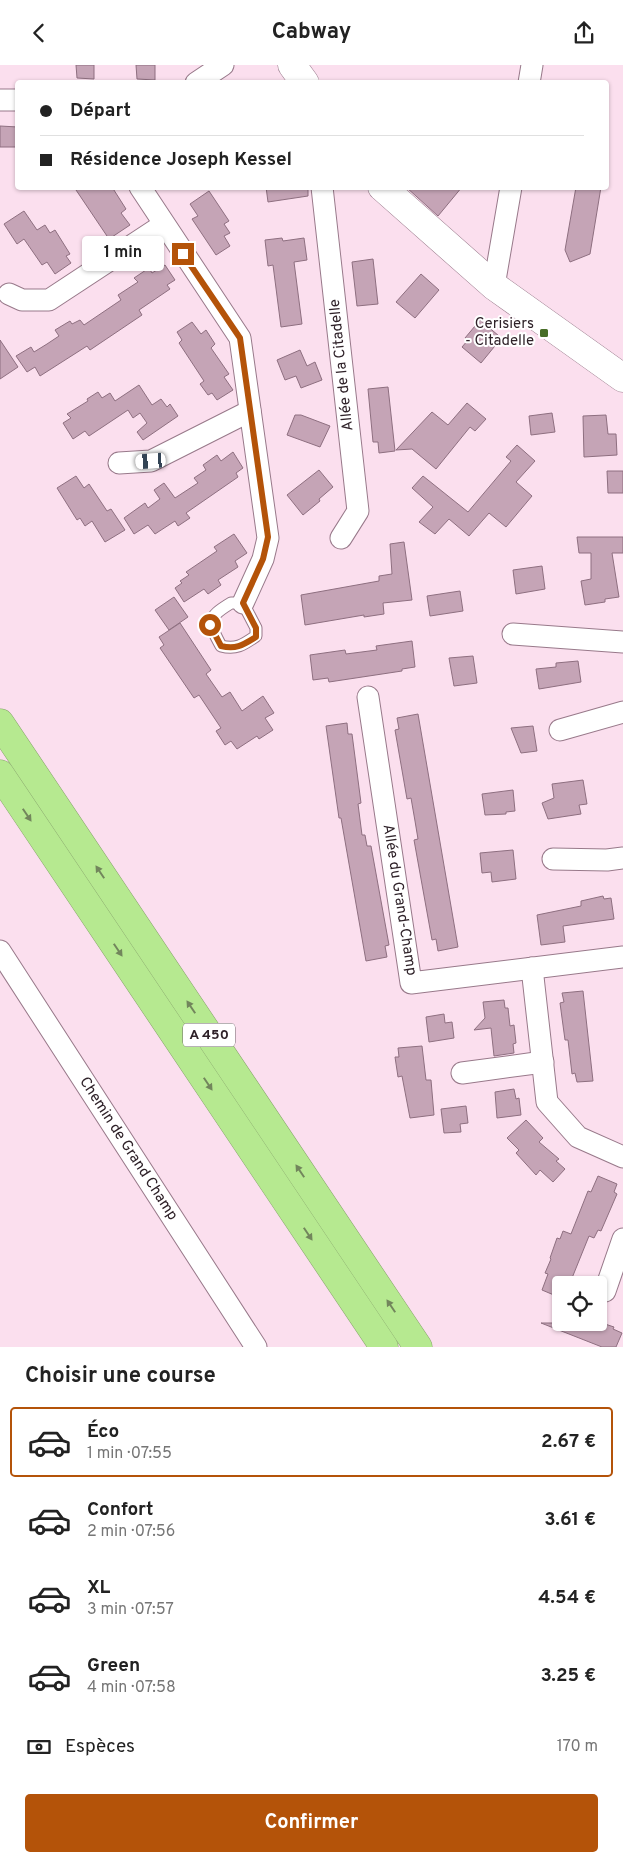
<!DOCTYPE html>
<html lang="fr">
<head>
<meta charset="utf-8">
<style>
	:root { --surface:#fff; --page:#f2f2f2; --text:#222; --muted:#767676; --line:#e0e0e0; --accent:#b45309 }
	body { margin:0; font-family:Overpass,sans-serif; background:var(--page); color:var(--text); height:100vh; display:flex; flex-direction:column; font-size:19px; white-space:nowrap }
	* { box-sizing:border-box; margin:0 }
	p { font-size:16px; color:var(--muted) }
	.icon { flex:none; width:28px; height:28px; fill:none; stroke:currentColor; stroke-width:2; stroke-linecap:round; stroke-linejoin:round }
	.map { position:relative; height:1282px; overflow:hidden }
	.side { display:flex; flex-direction:column; background:var(--surface); flex:1 }
	.side>* { flex:none }
	.guide { position:absolute; left:15px; top:15px; width:594px; height:110px; border-radius:5px; box-shadow:0 1px 4px #0004; display:grid; align-content:center; height:110px; padding:0 25px; background:var(--surface) }
	.buttons { position:absolute; left:552px; top:1211px; display:grid; gap:10px }
	.buttons a { display:grid; place-items:center; width:55px; height:55px; border-radius:5px; background:var(--surface); box-shadow:0 1px 4px #0004; font-size:25px }
	.end { position:absolute; width:22px; height:22px; margin:-11px; border:6px solid #b45309; background:#fff; box-shadow:0 0 0 2px #fff }
	.from { border-radius:50% }
	.bubble { position:absolute; height:35px; border-radius:5px; background:var(--surface); box-shadow:0 1px 4px #0004; font-size:16px; font-weight:700; line-height:35px; text-align:center }
	.car { position:absolute; width:15px; height:30px; margin:-15px -8px; border-radius:6px; box-shadow:0 0 4px 1px #0007; background:linear-gradient(#fff 24%,#345 0 40%,#fff 0 76%,#345 0 86%,#fff 0) }
	.guide b { display:flex; align-items:center; gap:18px; height:48px; font-size:19px }
	.guide b+b { border-top:1px solid var(--line) }
	.guide i { width:12px; height:12px; background:var(--text) }
	ul { padding:0; list-style:none }
	li { display:flex; align-items:center; gap:15px; height:70px; margin:0 10px 8px; padding:0 15px; border:2px solid transparent; border-radius:5px }
	li div { flex:1 }
	li b { display:block; font-size:19px }
	li em { font-style:normal; font-weight:700 }
	li.on { border-color:var(--accent) }
	li>.icon { width:45px; height:45px; stroke-width:1.5 }
	h2 { padding:0 25px; font-size:22px; line-height:60px }
	.pay { display:flex; align-items:center; gap:12px; height:55px; padding:0 25px; font-size:19px }
	.pay p { margin-inline-start:auto }
	.cta { display:flex; gap:10px; margin-top:auto; padding:10px 25px }
	.cta a { flex:1; height:58px; border-radius:5px; background:var(--accent); color:#fff; font-size:20px; font-weight:700; line-height:58px; text-align:center }
	header { display:flex; justify-content:space-between; align-items:center; height:65px; padding:0 25px; background:var(--surface); font-size:22px; font-weight:700 }
	.map>svg:first-child { display:block }
	.building { fill:#c5a4b6; stroke:#8e6f80 }
	.lines { fill:none; stroke-linecap:round; stroke-linejoin:round }
	.lane-casing { stroke:#98798a; stroke-width:13 }
	.street-casing { stroke:#98798a; stroke-width:23 }
	.secondary-casing { stroke:#98798a; stroke-width:29 }
	.highway-casing { stroke:#87a36c; stroke-width:29 }
	.lane { stroke:#fff; stroke-width:11 }
	.street { stroke:#fff; stroke-width:21 }
	.secondary { stroke:#fff; stroke-width:28 }
	.highway { stroke:#b6e990; stroke-width:28 }
	.oneway { fill:#72865c }
	.route { stroke:#b45309; stroke-width:6 }
	.poi-dot { fill:#486e28; stroke:#fff; stroke-width:2 }
	.labels { text-anchor:middle; dominant-baseline:central; stroke-width:4; stroke-linejoin:round; paint-order:stroke }
	.shield { fill:#fff; stroke:#6d6469; stroke-width:1 }
	.shield-label { font-size:14px; font-weight:bold; fill:#2f2229 }
	.poi-label { font-size:15px; fill:#2f2229; stroke:#fff; text-anchor:end }
	.street-label { font-size:15px; fill:#2f2229; stroke:#fff }
</style>
</head>
<body>
<header><svg class="icon" aria-label="back" viewBox="0 0 24 24"><path d="M15 5l-7 7 7 7"/></svg>Cabway<svg class="icon" aria-label="share" viewBox="0 0 24 24"><path d="M12 15V3M7 8l5-5 5 5M5 13v7h14v-7"/></svg></header>
<div class="map">
<svg width="623" height="1282" viewBox="0 0 623 1282">
	<rect width="100%" height="100%" fill="#fbdfee"/>
	<g class="building">
		<path d="M76,0H94V14L77,13Z"/>
		<path d="M136,0H155V15L137,14Z"/>
		<path d="M0,61L18,62V82H0Z"/>
		<path d="M74,122H112L126,144L121,148L130,160L109,174Z"/>
		<path d="M266,122H308V131L268,137Z"/>
		<path d="M406,122H462L438,151Z"/>
		<path d="M576,122H601L590,189L570,197L565,185Z"/>
		<path d="M209,126L229,156L224,159L230,168L224,171L230,181L216,190L192,154L198,151L190,139Z"/>
		<path d="M24,146L37,165L45,160L50,168L55,165L70,189L66,191L71,198L55,209L47,197L42,200L24,174L17,179L4,159Z"/>
		<path d="M282,173L283,176L304,173L307,195L294,197L302,259L281,262L273,200L268,201L265,175Z"/>
		<path d="M373,194L378,239L357,241L352,197Z"/>
		<path d="M165,200L175,215L167,220L170,224L139,245L142,250L90,285L87,281L40,311L35,302L27,307L16,291L31,282L34,287L47,279L59,271L55,265L70,256L72,259L80,255L84,260L121,235L118,230L138,217L134,213L149,203L152,208Z"/>
		<path d="M421,209L439,225L415,253L396,237Z"/>
		<path d="M480,255L499,271L497,274L499,276L481,298L462,282L468,275L465,273Z"/>
		<path d="M192,257L201,269L206,265L215,279L211,283L229,309L224,312L233,325L217,335L212,328L208,330L200,319L204,316L179,278L182,275L177,267Z"/>
		<path d="M0,275L18,302L0,314Z"/>
		<path d="M300,285L307,301L315,297L322,315L301,323L296,311L285,315L277,295Z"/>
		<path d="M139,320L152,340L161,334L167,342L170,339L178,351L143,375L137,367L147,358L140,348L133,353L128,345L89,371L85,366L73,374L63,358L71,353L67,349L88,336L87,334L98,327L102,333L110,328L115,336Z"/>
		<path d="M388,322L395,386L379,388L378,377H373L368,324Z"/>
		<path d="M467,338L486,354L475,366L470,362L436,404L412,384L396,385L432,347L448,360Z"/>
		<path d="M552,348L555,367L531,370L529,351Z"/>
		<path d="M295,350H301L330,361L320,382L287,370Z"/>
		<path d="M606,350L608,369H616L617,390L584,392L583,351Z"/>
		<path d="M517,380L535,396L516,417L532,431L506,462L489,448L469,471L449,454L435,469L419,457L433,442L412,423L423,411L468,447L511,396L506,392Z"/>
		<path d="M233,387L243,403L236,408L238,412L186,448L190,453L178,461L175,456L155,469L148,460L134,469L124,453L145,438L148,443L160,434L154,425L164,418L175,433L198,418L194,413L206,405L203,400L217,390L221,396Z"/>
		<path d="M319,405L333,422L319,434L320,436L303,450L287,430Z"/>
		<path d="M607,406H623V428H608Z"/>
		<path d="M76,411L84,423L89,419L107,446L111,444L125,465L105,477L92,456L85,461L80,453L77,455L57,423Z"/>
		<path d="M234,469L247,488L235,496L238,502L218,515L221,520L208,529L204,524L184,537L175,523L182,518L180,516L189,510L186,507L217,486L214,482Z"/>
		<path d="M577,472H623V488H612L619,532L605,534V537L585,540L581,516L591,514V488H579Z"/>
		<path d="M404,477L412,535L383,538L384,549L364,552V550L305,560L301,530L379,516V511L392,509L390,479Z"/>
		<path d="M542,501L545,524L516,529L513,505Z"/>
		<path d="M460,526L463,546L430,551L427,531Z"/>
		<path d="M174,532L188,552L169,565L155,545Z"/>
		<path d="M180,558L211,605L206,609L222,632L230,627L242,646L263,631L274,648L265,653L273,665L259,674L257,671L237,684L231,676L225,680L216,666L221,663L199,630L194,633L160,583L164,580L159,572Z"/>
		<path d="M412,576L415,602L402,604V606L329,617L328,613L313,615L310,590L345,585L346,589L377,585L376,581Z"/>
		<path d="M473,591L477,618L454,621L449,593Z"/>
		<path d="M578,596L581,617L539,624L536,604L556,602V598Z"/>
		<path d="M418,649L458,882L438,886L436,874L432,875L414,775L418,774L415,756L411,733L407,734L395,665L399,664L397,653Z"/>
		<path d="M347,658L348,669H352L361,738L358,739L362,770H365L367,781H371L389,880L385,881L387,892L366,896L341,753H339L326,661Z"/>
		<path d="M533,661L537,686L521,688L511,663Z"/>
		<path d="M583,715L587,739L579,740L581,749L548,754L542,738L554,733L552,719Z"/>
		<path d="M513,725L515,746L506,747V749L485,750L482,729Z"/>
		<path d="M513,785L516,814L492,817L491,807L482,808L480,788Z"/>
		<path d="M603,831L604,834L611,833L614,854L563,861L565,877L541,880L537,850L581,841V836Z"/>
		<path d="M583,926L593,1016L577,1017L575,1008L572,1009L568,975H565L560,938L564,937L562,928Z"/>
		<path d="M504,935L505,943H508L510,961L514,960L516,978L513,979L514,988L494,991L491,963L474,965L485,953L483,937Z"/>
		<path d="M444,949L445,958L452,957L454,973L429,977L426,952Z"/>
		<path d="M422,981L426,1015H431L434,1050L410,1053L402,1011L398,1012L395,992H399L398,983Z"/>
		<path d="M514,1024L516,1034L519,1033L521,1050L497,1053L495,1027Z"/>
		<path d="M466,1041L468,1058L460,1059L461,1067L444,1068L441,1044Z"/>
		<path d="M526,1055L543,1073L539,1077L559,1094L556,1096L565,1104L553,1117L540,1105L536,1110L516,1088L519,1085L507,1073Z"/>
		<path d="M598,1111L617,1119L614,1127L617,1129L601,1166L598,1165L594,1173L589,1171L570,1218L561,1214V1233L542,1225L548,1209L545,1208L551,1194L550,1193L557,1173L560,1174L563,1166L571,1169L588,1126L591,1127Z"/>
		<path d="M541,1258H602L614,1262L613,1264L622,1268L616,1282H602Z"/>
	</g>
	<g class="lines">
		<defs>
			<path id="lane" d="M231,538H243L256,563V571C243,580 236,585 221,581C208,557 206,553 231,538Z"/>
			<g id="street">
				<path d="M196,18L223,0"/>
				<path d="M529,18L532,0"/>
				<path d="M0,35H18"/>
				<path d="M140,122L240,273L268,473L263,494L243,538"/>
				<path d="M322,122L358,446L341,473"/>
				<path d="M494,221L511,122"/>
				<path d="M9,229L22,235H49L163,160"/>
				<path d="M119,398L151,396L250,346"/>
				<path d="M513,569L623,577"/>
				<path d="M368,632L411,918L623,892"/>
				<path d="M560,665L623,647"/>
				<path d="M553,794L607,795L623,793"/>
				<path d="M0,886L256,1282"/>
				<path d="M532,903L547,1037L578,1072L623,1092"/>
				<path d="M462,1008L543,997"/>
				<path d="M605,1226L623,1174"/>
			</g>
			<g id="secondary">
				<path d="M292,0L305,18"/>
				<path d="M382,122L494,221L623,313"/>
			</g>
			<g id="highway">
				<path d="M0,658L418,1282"/>
				<path d="M0,709L384,1282"/>
			</g>
		</defs>
		<use href="#lane" class="lane-casing"/>
		<use href="#street" class="street-casing"/>
		<use href="#secondary" class="secondary-casing"/>
		<use href="#highway" class="highway-casing"/>
		<use href="#lane" class="lane"/>
		<use href="#street" class="street"/>
		<use href="#secondary" class="secondary"/>
		<use href="#highway" class="highway"/>
	</g>
	<defs><path id="oneway-solid" d="M-6-.8H1V-3.2L6.5 0L1 3.2V.8H-6Z" transform="scale(1.25)"/></defs>
	<g class="oneway">
		<use href="#oneway-solid" transform="translate(27 750) rotate(56)"/>
		<use href="#oneway-solid" transform="translate(100 807) rotate(-124)"/>
		<use href="#oneway-solid" transform="translate(118 885) rotate(56)"/>
		<use href="#oneway-solid" transform="translate(191 942) rotate(-124)"/>
		<use href="#oneway-solid" transform="translate(208 1019) rotate(56)"/>
		<use href="#oneway-solid" transform="translate(300 1106) rotate(-124)"/>
		<use href="#oneway-solid" transform="translate(308 1169) rotate(56)"/>
		<use href="#oneway-solid" transform="translate(391 1241) rotate(-124)"/>
	</g>
	<g class="lines">
		<path class="route" d="M183,189L240,273L268,472L263,494L243,538L256,563V572C243,580 236,585 221,581L210,560"/>
	</g>
	<rect class="poi-dot" x="539" y="263" width="10" height="10" rx="2.5"/>
	<g class="labels">
		<rect class="shield" x="183" y="958.5" width="52" height="23" rx="4"/>
		<g class="shield-label">
			<text x="209" y="970">A 450</text>
		</g>
		<g class="poi-label">
			<text x="534" y="259">Cerisiers<tspan x="534" dy="17">- Citadelle</tspan></text>
		</g>
		<g class="street-label">
			<text transform="translate(342 300) rotate(-96)">Allée de la Citadelle</text>
			<text transform="translate(399 835) rotate(81)">Allée du Grand-Champ</text>
			<text transform="translate(128 1084) rotate(57)">Chemin de Grand Champ</text>
		</g>
	</g>
</svg>
<div class="buttons">
<a><svg class="icon" aria-label="locate" viewBox="0 0 24 24"><circle cx="12" cy="12" r="6"/><path d="M12 2v4M12 18v4M2 12h4M18 12h4"/></svg></a>
</div>
<i class="end from" style="left:210px;top:560px"></i>
<i class="end" style="left:183px;top:189px"></i>
<div class="bubble" style="left:82px;top:171px;width:82px">1 min</div>
<i class="car" style="left:151px;top:396px;rotate:266deg"></i>
<div class="guide">
<b><i class="from"></i>Départ</b>
<b><i></i>Résidence Joseph Kessel</b>
</div>
</div>
<section class="side">
<h2>Choisir une course</h2>
<ul>
<li class="on"><svg class="icon" aria-label="car" viewBox="0 0 24 24"><path d="M5 17H2v-5l4-1 3-4h7l3 4 3 1v5h-3M9 17h6M6 11h13"/><circle cx="7" cy="17" r="2"/><circle cx="17" cy="17" r="2"/></svg><div><b>Éco</b><p>1 min · 07:55</p></div><em>2.67 €</em></li>
<li><svg class="icon" aria-label="car" viewBox="0 0 24 24"><path d="M5 17H2v-5l4-1 3-4h7l3 4 3 1v5h-3M9 17h6M6 11h13"/><circle cx="7" cy="17" r="2"/><circle cx="17" cy="17" r="2"/></svg><div><b>Confort</b><p>2 min · 07:56</p></div><em>3.61 €</em></li>
<li><svg class="icon" aria-label="car" viewBox="0 0 24 24"><path d="M5 17H2v-5l4-1 3-4h7l3 4 3 1v5h-3M9 17h6M6 11h13"/><circle cx="7" cy="17" r="2"/><circle cx="17" cy="17" r="2"/></svg><div><b>XL</b><p>3 min · 07:57</p></div><em>4.54 €</em></li>
<li><svg class="icon" aria-label="car" viewBox="0 0 24 24"><path d="M5 17H2v-5l4-1 3-4h7l3 4 3 1v5h-3M9 17h6M6 11h13"/><circle cx="7" cy="17" r="2"/><circle cx="17" cy="17" r="2"/></svg><div><b>Green</b><p>4 min · 07:58</p></div><em>3.25 €</em></li>
</ul>
<div class="pay"><svg class="icon" aria-label="cash" viewBox="0 0 24 24"><path d="M3 7h18v10H3z"/><circle cx="12" cy="12" r="2"/></svg>Espèces<p>170 m</p></div>
<div class="cta"><a>Confirmer</a></div>
</section>
</body>
</html>
